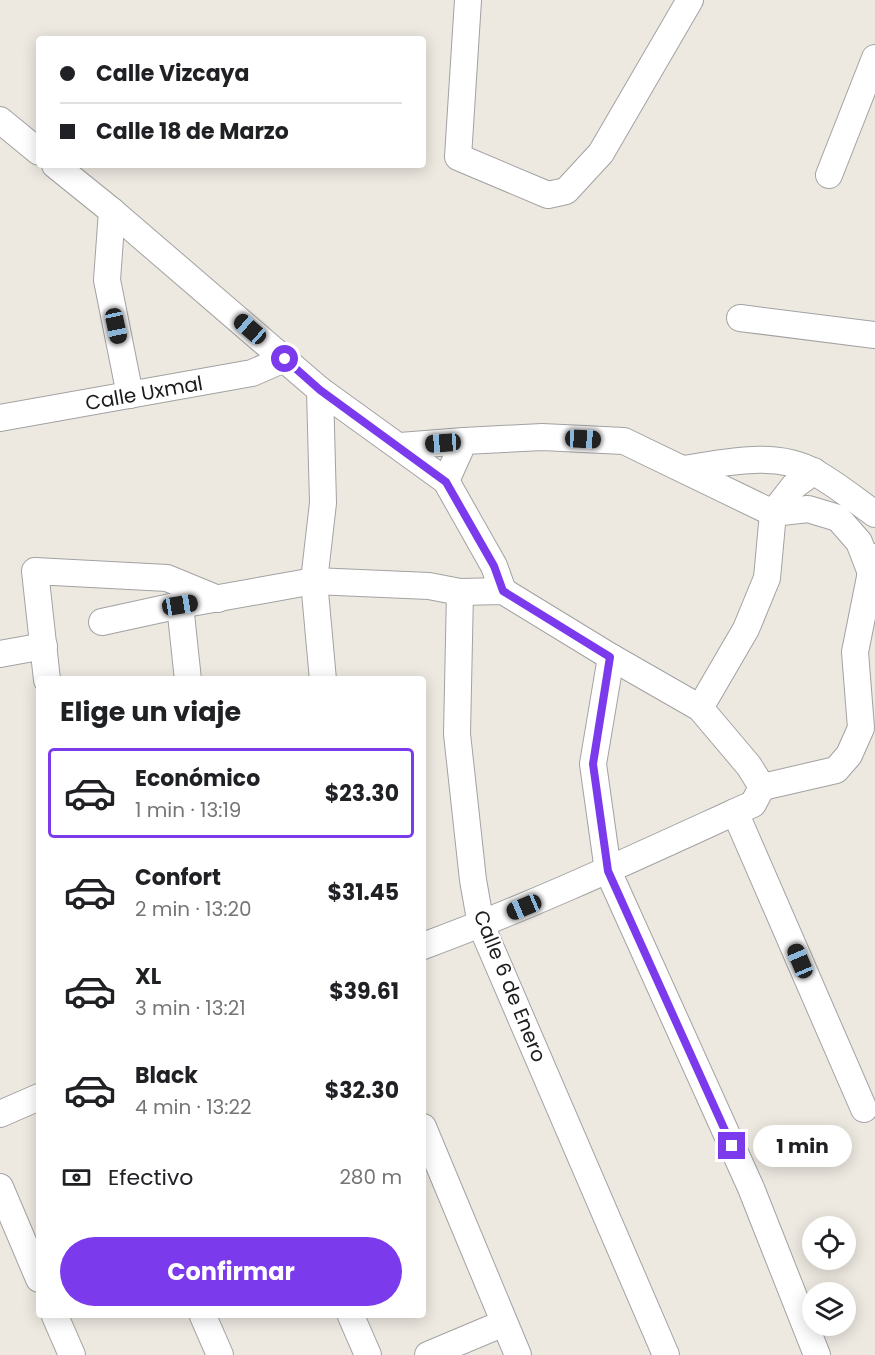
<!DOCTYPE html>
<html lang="es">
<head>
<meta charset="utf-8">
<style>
	:root { --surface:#fff; --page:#f2f2f2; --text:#202124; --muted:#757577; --line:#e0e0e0; --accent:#7c3aed }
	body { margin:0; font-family:Poppins,sans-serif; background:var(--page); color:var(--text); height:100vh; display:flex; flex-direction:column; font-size:22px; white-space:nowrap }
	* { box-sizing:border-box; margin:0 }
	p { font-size:20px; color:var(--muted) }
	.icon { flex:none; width:33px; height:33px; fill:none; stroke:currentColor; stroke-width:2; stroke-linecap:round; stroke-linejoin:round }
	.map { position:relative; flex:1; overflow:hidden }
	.details { position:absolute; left:36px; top:676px; width:390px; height:642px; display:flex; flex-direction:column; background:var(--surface); border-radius:6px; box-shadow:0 3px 15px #0003 }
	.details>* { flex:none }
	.guide { position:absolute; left:36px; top:36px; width:390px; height:132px; border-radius:6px; box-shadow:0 3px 15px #0003; display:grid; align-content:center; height:132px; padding:0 24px; background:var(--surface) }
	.tools { position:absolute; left:802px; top:1216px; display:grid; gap:12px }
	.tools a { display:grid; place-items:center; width:54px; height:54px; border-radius:50%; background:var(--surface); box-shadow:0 3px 15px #0003; font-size:30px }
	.end { position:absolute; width:27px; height:27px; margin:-14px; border:8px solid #7c3aed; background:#fff; box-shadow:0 0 0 3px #fff }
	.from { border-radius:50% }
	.bubble { position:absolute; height:42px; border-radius:21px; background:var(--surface); box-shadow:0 3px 15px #0003; font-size:20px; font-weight:700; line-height:42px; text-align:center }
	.car { position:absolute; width:18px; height:36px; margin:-18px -9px; border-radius:8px; box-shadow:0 0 4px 2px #0007; background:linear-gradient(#222 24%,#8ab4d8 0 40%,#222 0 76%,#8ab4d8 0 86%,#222 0) }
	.guide b { display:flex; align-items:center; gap:21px; height:57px; font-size:22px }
	.guide b+b { border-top:2px solid var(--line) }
	.guide i { width:15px; height:15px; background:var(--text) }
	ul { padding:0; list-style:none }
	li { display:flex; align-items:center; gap:18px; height:90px; margin:0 12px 9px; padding:0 12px; border:3px solid transparent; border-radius:6px }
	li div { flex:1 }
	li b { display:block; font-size:22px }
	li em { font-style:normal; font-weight:700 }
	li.on { border-color:var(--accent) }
	li>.icon { width:54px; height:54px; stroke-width:1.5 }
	h2 { padding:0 24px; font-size:27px; line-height:72px }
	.pay { display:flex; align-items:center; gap:15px; height:66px; padding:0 24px; font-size:22px }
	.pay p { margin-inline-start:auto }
	.button { display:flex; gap:12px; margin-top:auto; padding:12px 24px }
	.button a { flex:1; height:69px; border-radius:36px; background:var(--accent); color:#fff; font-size:24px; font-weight:700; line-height:69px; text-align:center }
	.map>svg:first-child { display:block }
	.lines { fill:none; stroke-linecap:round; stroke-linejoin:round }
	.minor-casing { stroke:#a2a2a2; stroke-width:28 }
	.minor { stroke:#fff; stroke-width:26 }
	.route { stroke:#7c3aed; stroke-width:8 }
	.labels { text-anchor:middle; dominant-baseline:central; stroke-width:4.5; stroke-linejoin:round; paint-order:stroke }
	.street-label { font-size:20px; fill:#1b1b1b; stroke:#fff }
</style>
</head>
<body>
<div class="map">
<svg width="875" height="1355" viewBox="0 0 875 1355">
	<rect width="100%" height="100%" fill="#ede9e1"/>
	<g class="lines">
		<defs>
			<g id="minor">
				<path d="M468,0L458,157L548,195L566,191L601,153L690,0"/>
				<path d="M0,120L39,152"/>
				<path d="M55,165L112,211L320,390L323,503L314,581L323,680"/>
				<path d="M829,175L875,58"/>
				<path d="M112,211L107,280L130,395"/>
				<path d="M740,318L875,335"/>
				<path d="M320,390L446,481L494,566L503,591"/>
				<path d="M0,418L252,373L284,359"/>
				<path d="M400,446L464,441"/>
				<path d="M683,469C724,463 776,450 814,472C836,484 855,500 875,514"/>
				<path d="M446,481L464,441L542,437L624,441L773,513L808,509L838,518L859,542L871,573"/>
				<path d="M773,513L794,486L814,471"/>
				<path d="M460,592L457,734L473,880L481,925L666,1355"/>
				<path d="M180,605L188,680"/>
				<path d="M102,622L180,605L314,581L429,586L460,592L503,591L611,657L700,708L749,766L762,787L753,804L735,812L864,1109"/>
				<path d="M0,654L44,646"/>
				<path d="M611,657L593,764L608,871L751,1188L817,1355"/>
				<path d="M47,680L35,571L167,578L218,599"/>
				<path d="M700,708L746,629L767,578L773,513"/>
				<path d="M762,787L836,770L849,755L861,728L855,652L874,557"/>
				<path d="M423,946C529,907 632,859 735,812"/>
				<path d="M0,1114L39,1097"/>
				<path d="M423,1127L518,1355"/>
				<path d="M0,1187L39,1279"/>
				<path d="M55,1316L72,1355"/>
				<path d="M203,1316L220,1355"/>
				<path d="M351,1316L368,1355"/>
				<path d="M428,1355L504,1323"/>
			</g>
		</defs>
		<use href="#minor" class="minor-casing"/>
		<use href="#minor" class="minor"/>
	</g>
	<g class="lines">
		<path class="route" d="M285,359L320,390L446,482L494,566L503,591L610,657L593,764L608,871L732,1146"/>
	</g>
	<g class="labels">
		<g class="street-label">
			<text transform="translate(144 393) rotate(-10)">Calle Uxmal</text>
			<text transform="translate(510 986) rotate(68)">Calle 6 de Enero</text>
		</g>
	</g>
</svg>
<div class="tools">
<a><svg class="icon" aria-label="locate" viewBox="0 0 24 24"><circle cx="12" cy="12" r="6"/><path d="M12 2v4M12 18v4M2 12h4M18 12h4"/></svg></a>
<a><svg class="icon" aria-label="layers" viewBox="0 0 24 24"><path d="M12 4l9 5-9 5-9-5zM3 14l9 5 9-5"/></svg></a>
</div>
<i class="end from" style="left:285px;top:359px"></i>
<i class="end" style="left:732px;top:1146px"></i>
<div class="bubble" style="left:753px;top:1125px;width:99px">1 min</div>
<i class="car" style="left:116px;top:326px;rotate:168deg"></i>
<i class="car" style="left:250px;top:329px;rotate:311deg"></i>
<i class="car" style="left:583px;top:439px;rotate:93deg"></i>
<i class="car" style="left:443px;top:443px;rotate:266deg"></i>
<i class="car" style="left:180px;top:605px;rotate:81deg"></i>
<i class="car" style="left:524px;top:907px;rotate:247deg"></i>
<i class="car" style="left:800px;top:961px;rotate:337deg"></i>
<div class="guide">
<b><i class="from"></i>Calle Vizcaya</b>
<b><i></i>Calle 18 de Marzo</b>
</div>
<section class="details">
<h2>Elige un viaje</h2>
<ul>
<li class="on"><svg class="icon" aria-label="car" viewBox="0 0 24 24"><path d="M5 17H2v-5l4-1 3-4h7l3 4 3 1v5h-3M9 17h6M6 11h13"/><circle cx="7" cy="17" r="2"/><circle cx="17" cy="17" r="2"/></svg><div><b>Económico</b><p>1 min · 13:19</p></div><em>$23.30</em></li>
<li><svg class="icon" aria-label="car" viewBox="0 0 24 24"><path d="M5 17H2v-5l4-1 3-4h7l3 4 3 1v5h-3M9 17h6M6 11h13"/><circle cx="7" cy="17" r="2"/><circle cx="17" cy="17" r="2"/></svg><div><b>Confort</b><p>2 min · 13:20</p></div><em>$31.45</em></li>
<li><svg class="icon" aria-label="car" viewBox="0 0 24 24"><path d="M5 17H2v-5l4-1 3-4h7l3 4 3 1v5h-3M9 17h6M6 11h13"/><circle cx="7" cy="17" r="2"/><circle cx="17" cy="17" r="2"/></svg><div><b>XL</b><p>3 min · 13:21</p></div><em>$39.61</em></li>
<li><svg class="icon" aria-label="car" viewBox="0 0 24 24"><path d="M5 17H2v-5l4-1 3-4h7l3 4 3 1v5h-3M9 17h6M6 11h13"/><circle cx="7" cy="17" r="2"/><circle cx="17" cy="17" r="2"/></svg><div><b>Black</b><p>4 min · 13:22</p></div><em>$32.30</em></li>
</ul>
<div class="pay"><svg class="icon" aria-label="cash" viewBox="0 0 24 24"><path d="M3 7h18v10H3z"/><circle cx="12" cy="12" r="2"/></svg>Efectivo<p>280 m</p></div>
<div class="button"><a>Confirmar</a></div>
</section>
</div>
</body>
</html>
